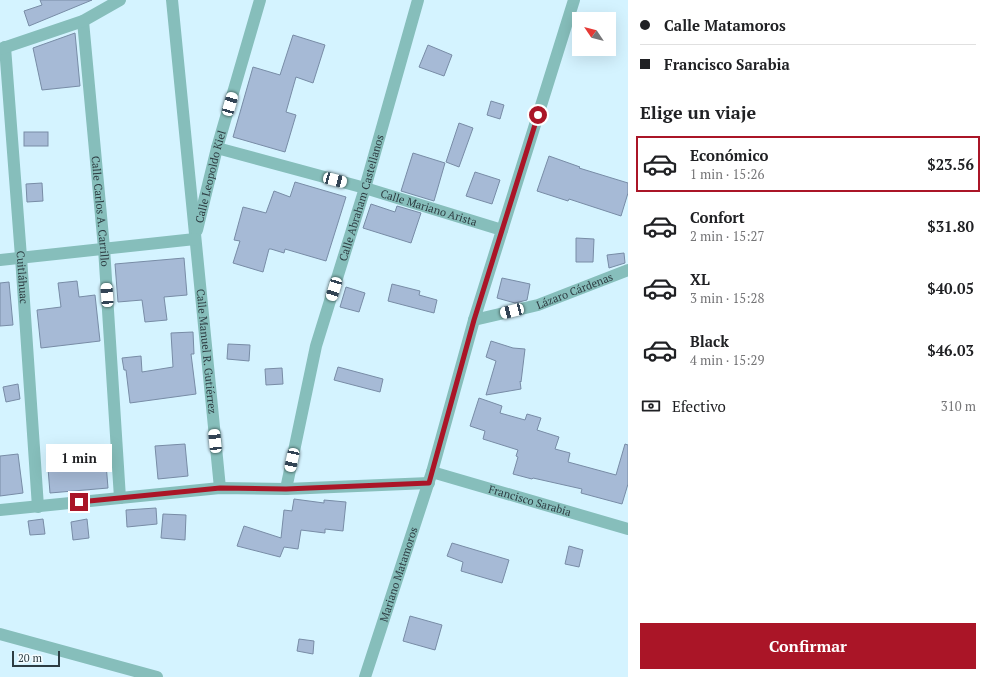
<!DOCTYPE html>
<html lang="es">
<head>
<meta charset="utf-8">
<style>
	:root { --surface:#fff; --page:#f6f6f6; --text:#202124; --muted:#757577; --line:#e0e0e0; --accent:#aa1527 }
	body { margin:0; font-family:"PT Serif",serif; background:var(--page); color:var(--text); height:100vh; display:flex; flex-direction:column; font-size:15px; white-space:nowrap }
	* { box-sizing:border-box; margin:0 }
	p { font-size:13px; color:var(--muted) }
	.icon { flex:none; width:22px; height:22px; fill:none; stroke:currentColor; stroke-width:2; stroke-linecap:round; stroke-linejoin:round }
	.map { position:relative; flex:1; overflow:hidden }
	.sheet { display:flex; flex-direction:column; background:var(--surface); width:360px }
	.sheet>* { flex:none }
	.banner { display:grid; align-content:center; height:88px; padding:0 12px; background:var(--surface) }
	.needle { width:26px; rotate:305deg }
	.controls { position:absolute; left:572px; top:12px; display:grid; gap:8px }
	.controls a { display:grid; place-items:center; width:44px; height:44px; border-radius:0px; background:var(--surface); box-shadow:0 4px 16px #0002; font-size:20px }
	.scale { position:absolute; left:12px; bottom:10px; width:48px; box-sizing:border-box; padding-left:4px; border:2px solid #2d3c42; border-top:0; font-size:11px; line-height:14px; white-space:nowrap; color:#2d3c42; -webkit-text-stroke:3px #f4fcff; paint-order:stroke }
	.end { position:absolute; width:18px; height:18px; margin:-9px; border:5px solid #aa1527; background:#fff; box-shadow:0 0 0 2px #fff }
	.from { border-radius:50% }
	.bubble { position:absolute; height:28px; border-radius:0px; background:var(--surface); box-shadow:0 4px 16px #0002; font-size:13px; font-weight:700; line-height:28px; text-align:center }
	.car { position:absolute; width:12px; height:24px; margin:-12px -6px; border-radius:5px; box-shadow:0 0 3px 1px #0007; background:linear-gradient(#fff 24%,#345 0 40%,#fff 0 76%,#345 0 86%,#fff 0) }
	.banner b { display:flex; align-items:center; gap:14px; height:38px; font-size:15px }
	.banner b+b { border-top:1px solid var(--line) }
	.banner i { width:10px; height:10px; background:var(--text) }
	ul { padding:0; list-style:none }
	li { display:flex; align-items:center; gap:12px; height:56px; margin:0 8px 6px; padding:0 4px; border:2px solid transparent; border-radius:0px }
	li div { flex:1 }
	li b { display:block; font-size:15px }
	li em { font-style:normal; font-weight:700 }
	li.on { border-color:var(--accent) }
	li>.icon { width:36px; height:36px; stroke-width:1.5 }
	h2 { padding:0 12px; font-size:18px; line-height:48px }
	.pay { display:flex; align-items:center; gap:10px; height:44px; padding:0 12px; font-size:15px }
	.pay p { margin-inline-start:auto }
	.button { display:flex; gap:8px; margin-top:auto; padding:8px 12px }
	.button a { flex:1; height:46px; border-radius:0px; background:var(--accent); color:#fff; font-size:16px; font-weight:700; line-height:46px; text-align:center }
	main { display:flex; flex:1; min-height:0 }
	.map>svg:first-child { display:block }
	.building { fill:#a6bad6; stroke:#788ca6 }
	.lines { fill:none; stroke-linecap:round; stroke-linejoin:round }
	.minor { stroke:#86bebb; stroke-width:12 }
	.route { stroke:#aa1527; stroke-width:5 }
	.labels { text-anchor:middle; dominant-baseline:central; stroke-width:3; stroke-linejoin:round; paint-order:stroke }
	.street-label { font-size:11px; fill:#2d3c42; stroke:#f4fcff }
</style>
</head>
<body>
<main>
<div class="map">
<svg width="628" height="677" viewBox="0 0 628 677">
	<rect width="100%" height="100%" fill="#d4f3ff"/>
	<g class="building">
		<path d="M40,0H92L29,26L24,11L42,5Z"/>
		<path d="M75,33L80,86L42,90L33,48Z"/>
		<path d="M293,35L325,45L313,83L296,77L286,112L296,115L285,152L233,137L253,67L280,75Z"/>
		<path d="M428,45L452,55L444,76L419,67Z"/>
		<path d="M491,101L504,105L500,119L487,115Z"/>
		<path d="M459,123L473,128L459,167L446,162Z"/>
		<rect x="24" y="132" width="24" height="14"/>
		<path d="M413,153L445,163L434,201L401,191Z"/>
		<path d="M549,156L580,167L579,168L628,183V193L621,216L569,199L568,201L537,191Z"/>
		<path d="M475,172L500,180L492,204L466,196Z"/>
		<path d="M295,182L346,197L326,261L285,249L284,253L271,249H269L263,272L233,263L240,241L234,240L243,207L266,213L274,191L290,197Z"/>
		<path d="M42,183L43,201L27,202L26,184Z"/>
		<path d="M371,204L395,212L397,206L421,213L411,243L363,228Z"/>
		<path d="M576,238L594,239L593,262H576Z"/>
		<path d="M624,253L625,263L609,268L607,255Z"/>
		<path d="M184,258L187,295L164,297L167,320L145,322L142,300L118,302L115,264Z"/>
		<path d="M502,278L530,284L527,300L515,303L497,298Z"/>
		<path d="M77,281L79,297L95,295L100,341L41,348L37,310L61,307L58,283Z"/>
		<path d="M9,282L13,325L0,326V283Z"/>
		<path d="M392,284L420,291L419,295L437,300L434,313L388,301Z"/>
		<path d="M346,287L365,293L359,312L340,307Z"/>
		<path d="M193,332L194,354H191L196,394L130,403L126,370H124L122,358L141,356L142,372L173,367L171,333Z"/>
		<path d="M491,341L513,348L525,349L521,382L520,381L521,389L486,395L496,361L486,357Z"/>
		<path d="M228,344L250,345L249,361L227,359Z"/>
		<path d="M338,367L383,379L380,392L334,380Z"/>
		<path d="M282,368L283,384L266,385L265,369Z"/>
		<path d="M18,384L20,399L6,402L3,387Z"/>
		<path d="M479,398L502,406L500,413L525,420L527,414L541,418L537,430L559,437L555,449L570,453L568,462L616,475L625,444L628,445V484L622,504L581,493L582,489L533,478L532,479L513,474L518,457L516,456L518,450L483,439L485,431L470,426Z"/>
		<path d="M185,444L188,476L158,479L155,446Z"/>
		<path d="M105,451L108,488L50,493L47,456Z"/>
		<path d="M18,454L23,493L0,496V456Z"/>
		<path d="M294,499L324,503V500L346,502L343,531L325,529V533L301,530L298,549L284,547L280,557L237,546L244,526L281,538L284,510L292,511Z"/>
		<path d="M156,508L157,524L127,527L126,510Z"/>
		<path d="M163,514L186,515L185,540L161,538Z"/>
		<path d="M43,519L45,534L30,535L28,521Z"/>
		<path d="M87,519L89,538L73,540L71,522Z"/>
		<path d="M452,543L509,560L502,583L461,571L463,562L447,556Z"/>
		<path d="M569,546L583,550L579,567L565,564Z"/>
		<path d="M410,616L442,625L435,650L403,641Z"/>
		<path d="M299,639L314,641L313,654L297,651Z"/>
	</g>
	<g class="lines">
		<g class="minor">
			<path id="s1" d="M172,0L220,488"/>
			<path id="s2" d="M83,21L104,248L120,498"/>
			<path id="s3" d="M5,47L21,257L38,507"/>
			<path d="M0,49L83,21L120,0"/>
			<path id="s4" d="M217,148L365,188L502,230"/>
			<path id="s5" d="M197,230L217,148L260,0"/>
			<path d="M0,260L195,239"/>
			<path id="s6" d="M474,320L538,305L628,270"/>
			<path id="s7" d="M432,472L628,529"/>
			<path id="s8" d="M286,489L316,346L365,188L418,0"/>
			<path d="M0,510L220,488L286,489L429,483"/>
			<path d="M0,634L157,677"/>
			<path id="s9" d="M365,677L432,472L474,320L574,0"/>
		</g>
	</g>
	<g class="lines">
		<path class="route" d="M79,502L220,488L286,489L429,483L474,320L538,115"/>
	</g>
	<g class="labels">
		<g class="street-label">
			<text stroke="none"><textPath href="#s5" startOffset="55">Calle Leopoldo Kiel</textPath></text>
			<text stroke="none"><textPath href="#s8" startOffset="301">Calle Abraham Castellanos</textPath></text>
			<text stroke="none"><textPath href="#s4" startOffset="220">Calle Mariano Arista</textPath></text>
			<text stroke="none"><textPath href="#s2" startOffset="191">Calle Carlos A. Carrillo</textPath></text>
			<text stroke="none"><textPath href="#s3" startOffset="231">Cuitláhuac</textPath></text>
			<text stroke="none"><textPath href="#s6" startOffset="105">Lázaro Cárdenas</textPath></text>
			<text stroke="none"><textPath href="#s1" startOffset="353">Calle Manuel R. Gutiérrez</textPath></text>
			<text stroke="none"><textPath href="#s7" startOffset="102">Francisco Sarabia</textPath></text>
			<text stroke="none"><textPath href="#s9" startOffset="108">Mariano Matamoros</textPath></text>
		</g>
	</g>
</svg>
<div class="controls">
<a><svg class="needle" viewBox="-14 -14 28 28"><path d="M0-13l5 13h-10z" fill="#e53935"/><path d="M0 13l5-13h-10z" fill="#757577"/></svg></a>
</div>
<div class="scale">20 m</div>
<i class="end from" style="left:538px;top:115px"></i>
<i class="end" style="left:79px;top:502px"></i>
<div class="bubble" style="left:46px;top:444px;width:66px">1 min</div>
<i class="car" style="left:230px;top:104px;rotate:16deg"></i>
<i class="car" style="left:335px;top:180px;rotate:105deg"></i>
<i class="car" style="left:334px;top:289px;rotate:197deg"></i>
<i class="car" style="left:107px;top:295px;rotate:356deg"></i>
<i class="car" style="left:512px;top:311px;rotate:256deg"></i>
<i class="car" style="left:215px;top:441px;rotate:354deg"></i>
<i class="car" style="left:292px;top:460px;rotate:192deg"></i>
</div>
<section class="sheet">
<div class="banner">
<b><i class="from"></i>Calle Matamoros</b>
<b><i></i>Francisco Sarabia</b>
</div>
<h2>Elige un viaje</h2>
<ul>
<li class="on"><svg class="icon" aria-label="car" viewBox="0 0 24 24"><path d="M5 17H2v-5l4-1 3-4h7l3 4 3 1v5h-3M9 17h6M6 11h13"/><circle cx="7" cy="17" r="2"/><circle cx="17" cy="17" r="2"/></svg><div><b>Económico</b><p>1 min · 15:26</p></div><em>$23.56</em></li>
<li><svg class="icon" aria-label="car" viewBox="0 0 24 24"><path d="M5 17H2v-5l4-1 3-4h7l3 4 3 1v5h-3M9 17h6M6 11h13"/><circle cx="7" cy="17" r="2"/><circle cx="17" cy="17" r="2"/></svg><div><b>Confort</b><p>2 min · 15:27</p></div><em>$31.80</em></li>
<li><svg class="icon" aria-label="car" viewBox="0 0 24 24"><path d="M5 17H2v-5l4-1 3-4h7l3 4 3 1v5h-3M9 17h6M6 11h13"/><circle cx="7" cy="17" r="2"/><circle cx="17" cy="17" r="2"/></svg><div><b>XL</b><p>3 min · 15:28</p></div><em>$40.05</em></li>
<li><svg class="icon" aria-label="car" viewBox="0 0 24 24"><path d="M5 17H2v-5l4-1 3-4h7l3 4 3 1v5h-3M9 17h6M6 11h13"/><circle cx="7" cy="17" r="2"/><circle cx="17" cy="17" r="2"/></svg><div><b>Black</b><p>4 min · 15:29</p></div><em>$46.03</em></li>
</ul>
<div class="pay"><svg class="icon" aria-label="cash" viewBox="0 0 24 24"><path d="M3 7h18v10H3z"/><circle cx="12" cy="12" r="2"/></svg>Efectivo<p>310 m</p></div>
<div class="button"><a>Confirmar</a></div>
</section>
</main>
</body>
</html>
